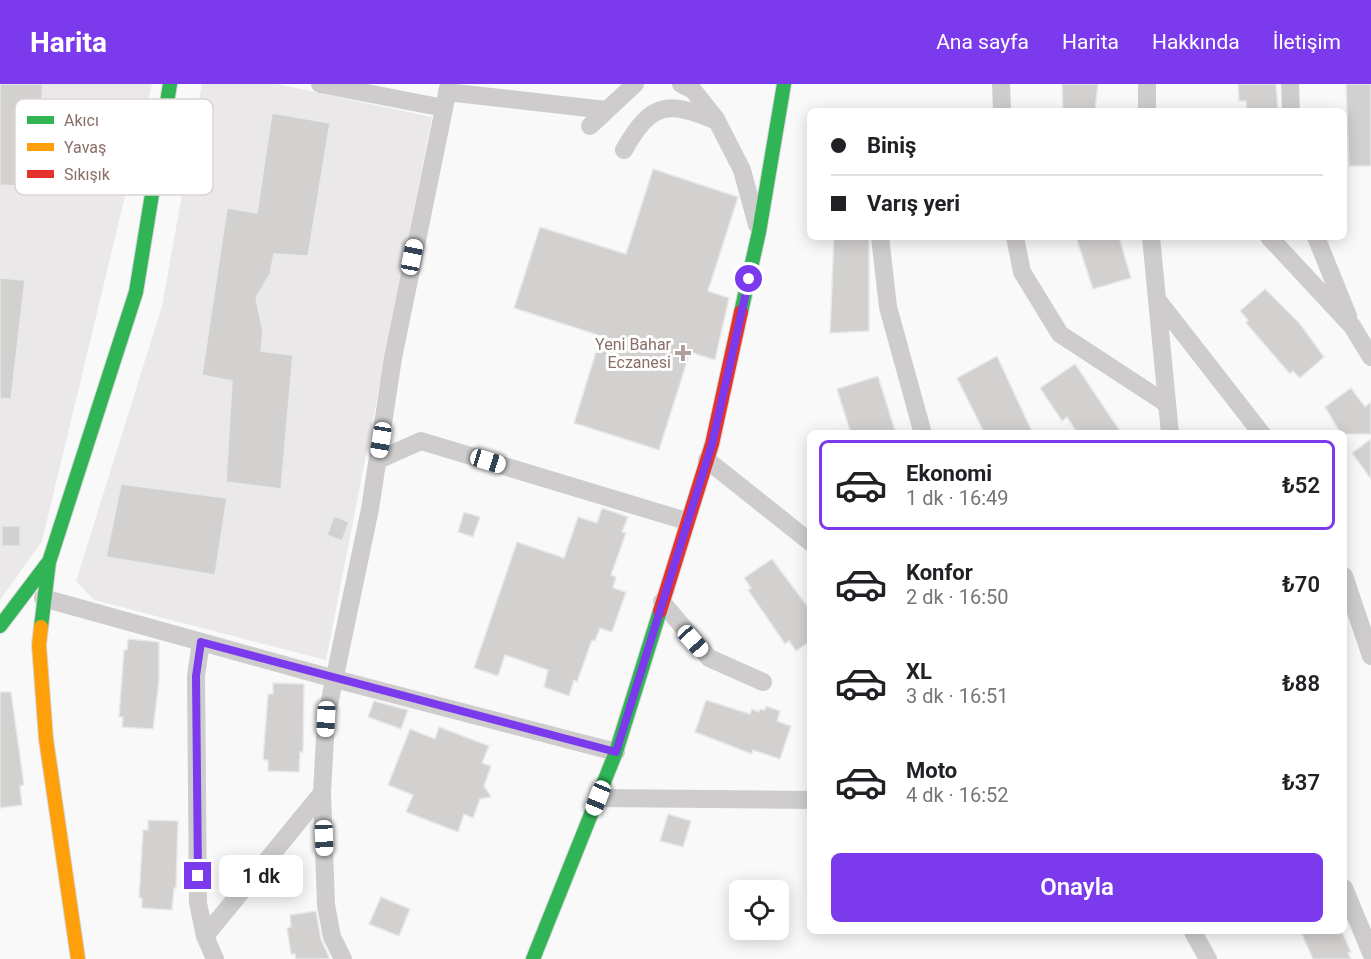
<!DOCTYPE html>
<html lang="tr">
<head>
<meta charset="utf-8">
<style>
	:root { --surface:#fff; --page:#f6f6f6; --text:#202124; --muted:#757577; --line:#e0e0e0; --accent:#7c3aed }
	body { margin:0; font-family:Roboto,sans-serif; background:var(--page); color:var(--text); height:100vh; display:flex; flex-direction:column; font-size:22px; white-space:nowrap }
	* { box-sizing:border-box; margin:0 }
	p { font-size:20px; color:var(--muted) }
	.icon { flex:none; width:33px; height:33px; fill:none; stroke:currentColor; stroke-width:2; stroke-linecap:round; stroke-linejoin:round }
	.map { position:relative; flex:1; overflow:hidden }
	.side { position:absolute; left:807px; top:346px; width:540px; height:504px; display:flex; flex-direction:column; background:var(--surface); border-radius:9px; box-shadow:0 3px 15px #0003 }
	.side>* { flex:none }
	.guide { position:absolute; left:807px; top:24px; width:540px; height:132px; border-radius:9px; box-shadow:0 3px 15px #0003; display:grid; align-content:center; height:132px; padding:0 24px; background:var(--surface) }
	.tools { position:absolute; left:729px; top:796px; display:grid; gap:12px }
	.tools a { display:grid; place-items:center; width:60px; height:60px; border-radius:9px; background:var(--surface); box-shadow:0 3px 15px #0003; font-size:30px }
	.end { position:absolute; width:27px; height:27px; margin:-14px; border:8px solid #7c3aed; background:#fff; box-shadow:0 0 0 3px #fff }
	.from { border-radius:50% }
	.bubble { position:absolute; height:42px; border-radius:9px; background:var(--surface); box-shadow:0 3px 15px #0003; font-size:20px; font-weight:600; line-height:42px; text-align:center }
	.car { position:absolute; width:18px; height:36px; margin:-18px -9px; border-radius:8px; box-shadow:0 0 4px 2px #0007; background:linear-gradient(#fff 24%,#345 0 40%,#fff 0 76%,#345 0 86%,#fff 0) }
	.guide b { display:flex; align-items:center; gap:21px; height:57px; font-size:22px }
	.guide b+b { border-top:2px solid var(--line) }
	.guide i { width:15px; height:15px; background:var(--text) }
	ul { padding:10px 0 0; list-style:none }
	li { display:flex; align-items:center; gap:18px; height:90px; margin:0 12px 9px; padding:0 12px; border:3px solid transparent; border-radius:9px }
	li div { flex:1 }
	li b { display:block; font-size:22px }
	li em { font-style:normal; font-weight:600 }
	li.active { border-color:var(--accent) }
	li>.icon { width:54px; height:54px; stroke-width:1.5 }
	.primary-button { display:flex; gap:12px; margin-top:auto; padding:12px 24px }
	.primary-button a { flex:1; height:69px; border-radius:9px; background:var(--accent); color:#fff; font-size:24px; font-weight:600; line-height:69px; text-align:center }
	header { display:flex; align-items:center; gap:36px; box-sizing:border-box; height:84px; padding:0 30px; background:var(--accent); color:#fff }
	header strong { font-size:28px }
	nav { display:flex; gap:33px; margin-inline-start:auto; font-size:21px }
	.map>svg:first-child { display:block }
	.built { fill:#ebe8e9 }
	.building { fill:#d3d1d0; stroke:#e8e8e8; stroke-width:1.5 }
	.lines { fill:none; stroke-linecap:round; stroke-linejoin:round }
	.fast-casing { stroke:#d7d6d6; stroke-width:16 }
	.slow-casing { stroke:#d7d6d6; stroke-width:16 }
	.jam-casing { stroke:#d7d6d6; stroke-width:16 }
	.street { stroke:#cecccc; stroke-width:18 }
	.fast { stroke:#30b455; stroke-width:14 }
	.slow { stroke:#ff9f0a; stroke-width:14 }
	.jam { stroke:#e5322d; stroke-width:14 }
	.route { stroke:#7c3aed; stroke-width:8 }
	.poi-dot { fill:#b09f9b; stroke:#fff; stroke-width:2 }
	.labels { text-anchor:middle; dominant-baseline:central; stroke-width:6; stroke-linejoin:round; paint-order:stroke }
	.poi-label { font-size:16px; fill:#896e68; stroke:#fff; text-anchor:end }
	.key { fill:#fff; stroke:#dcd4d2; stroke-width:1.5 }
	.key-label { font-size:16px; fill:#896e68 }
</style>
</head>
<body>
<header>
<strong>Harita</strong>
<nav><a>Ana sayfa</a><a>Harita</a><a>Hakkında</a><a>İletişim</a></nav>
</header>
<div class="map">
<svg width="1371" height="875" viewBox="0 0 1371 875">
	<rect width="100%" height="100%" fill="#f9f9f9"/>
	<g class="built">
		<path d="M0,0H152L42,457L0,516Z"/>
		<path d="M202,0H277L432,33L326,576L94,516L76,497L162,222Z"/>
	</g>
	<g class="building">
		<path d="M0,0H43L34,103L0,101Z"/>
		<path d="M1062,0H1098L1095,27H1063Z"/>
		<path d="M1238,0H1276L1278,27H1247L1246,17H1239Z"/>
		<path d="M1346,0H1371V82H1349Z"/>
		<path d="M272,29L330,39L308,172L274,170L270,190L256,214L263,248L261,267L293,271L281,405L226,398L232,297L202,291L227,124L257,129Z"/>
		<path d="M653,85L738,113L708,207L729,214L715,276L690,268L659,366L574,339L601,252L514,224L540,143L626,170Z"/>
		<path d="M834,153H869V247L830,249Z"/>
		<path d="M1076,153H1119L1131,194L1093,205Z"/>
		<path d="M0,194L25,196L11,315L0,314Z"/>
		<path d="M1265,205L1300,240L1324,273L1300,294L1293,287L1290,290L1246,239L1248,236L1240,227Z"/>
		<path d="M997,272L1022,326L1033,350H985L957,294Z"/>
		<path d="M1075,280L1122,350H1078L1067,333L1062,337L1040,304Z"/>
		<path d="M878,292L896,350H851L837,305Z"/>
		<path d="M1351,304L1365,323L1371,318V350H1341L1325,323Z"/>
		<path d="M1371,355V395L1352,369Z"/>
		<path d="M121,400L227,414L215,491L106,473Z"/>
		<path d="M602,424L628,433L622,448L626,449L611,491L616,493L613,504L626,508L612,548L600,544L595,557L592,556L577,598L574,596L569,612L544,603L548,586L505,571L498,592L474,584L517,458L564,474L578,433L597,439Z"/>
		<path d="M464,428L480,433L473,453L458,448Z"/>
		<path d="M334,432L349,438L342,457L327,451Z"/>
		<rect x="2" y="442" width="18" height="20"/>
		<path d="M772,475L810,526V557L796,567L789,557L785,560L748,506L751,504L744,494Z"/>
		<path d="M128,555L159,558V597L153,645L122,643L123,633H119L124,566H127Z"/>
		<path d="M273,599L304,600L303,668H300L299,688L268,687V676H263L268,610H273Z"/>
		<path d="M0,608H11L24,701L20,702L22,721L0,724Z"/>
		<path d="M706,616L750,630L752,625L759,628L760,625L765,626L766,622L780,627L777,637L791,642L780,675L753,666L752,670L695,648Z"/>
		<path d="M374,617L408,626L401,645L368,633Z"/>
		<path d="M439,643L489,662L482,679L491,682L484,702L491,713L480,715L473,734L464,730L458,748L406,728L413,711L388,701L410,645L435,655Z"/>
		<path d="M668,730L691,737L683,763L660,757Z"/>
		<path d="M148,736L178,737L176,804H174L172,826L142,824V814H139L143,746H148Z"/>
		<path d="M381,813L410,825L399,852L369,840Z"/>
		<path d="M316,827L321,855L330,875H296L295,870H291L287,844L291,843L290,831Z"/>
		<path d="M1301,848H1342L1351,868L1348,869L1351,875H1313Z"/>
	</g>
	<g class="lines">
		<defs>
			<g id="fast">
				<path d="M741,228L759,148L784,0"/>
				<path d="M0,542L47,480"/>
				<path d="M41,543L49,478L136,208L170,0"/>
				<path d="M533,875L616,668L660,527"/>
			</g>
			<path id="slow" d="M41,543L39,561L46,655L78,875"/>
			<path id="jam" d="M660,527L712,360L741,228"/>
		</defs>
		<use href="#fast" class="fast-casing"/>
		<use href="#slow" class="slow-casing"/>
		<use href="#jam" class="jam-casing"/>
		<g class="street">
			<path d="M320,0L444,24"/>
			<path d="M681,0L693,6L716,35"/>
			<path d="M1001,0L1002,27"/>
			<path d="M1147,0V27"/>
			<path d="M1290,0L1291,27"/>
			<path d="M447,8L606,26"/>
			<path d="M590,42L635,0"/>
			<path d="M624,66C651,18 667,16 717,37L742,86L757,141"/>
			<path d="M880,153L888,223L923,350"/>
			<path d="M1015,153L1022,188L1060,250L1167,320"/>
			<path d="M1151,153L1170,350"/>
			<path d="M1269,153L1352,242L1371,273"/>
			<path d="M1316,153L1348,232"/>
			<path d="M1159,218L1262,350"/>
			<path d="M378,376L421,357L686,437"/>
			<path d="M707,376L810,458"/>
			<path d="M1344,492L1371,572"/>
			<path d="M43,514L335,595L616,668"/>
			<path d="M662,518L709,574L763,598"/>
			<path d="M201,558L196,592L198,819L205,852L215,875"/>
			<path d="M598,714L810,716"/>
			<path d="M1344,804L1371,869"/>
			<path d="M1193,848L1208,875"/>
			<path d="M205,852L322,709"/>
			<path d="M343,875L332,853L326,821L322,709L326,635L370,425L393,274L449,0"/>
		</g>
		<use href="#fast" class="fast"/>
		<use href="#slow" class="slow"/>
		<use href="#jam" class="jam"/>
	</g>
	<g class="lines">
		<path class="route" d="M198,792L196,592L201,558L616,668L712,360L749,195"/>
	</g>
	<path class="poi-dot" d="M680 260h6v6h6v6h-6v6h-6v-6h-6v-6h6z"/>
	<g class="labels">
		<g class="poi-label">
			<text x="671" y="260">Yeni Bahar<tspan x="671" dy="18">Eczanesi</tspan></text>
		</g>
	</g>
	<rect x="15" y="15" width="198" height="96" rx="9" class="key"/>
	<rect x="27" y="32" width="27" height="8" fill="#30b455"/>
	<rect x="27" y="59" width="27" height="8" fill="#ff9f0a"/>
	<rect x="27" y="86" width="27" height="8" fill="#e5322d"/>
	<g class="key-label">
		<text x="64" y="42">Akıcı</text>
		<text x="64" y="69">Yavaş</text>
		<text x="64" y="96">Sıkışık</text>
	</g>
</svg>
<div class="tools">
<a><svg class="icon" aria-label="locate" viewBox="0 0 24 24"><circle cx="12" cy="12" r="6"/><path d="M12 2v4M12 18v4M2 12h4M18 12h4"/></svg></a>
</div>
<i class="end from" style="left:749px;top:195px"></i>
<i class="end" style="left:198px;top:792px"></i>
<div class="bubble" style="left:219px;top:771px;width:84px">1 dk</div>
<i class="car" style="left:412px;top:173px;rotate:11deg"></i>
<i class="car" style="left:381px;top:356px;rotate:189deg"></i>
<i class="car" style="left:488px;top:377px;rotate:107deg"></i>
<i class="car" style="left:693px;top:557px;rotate:138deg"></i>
<i class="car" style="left:326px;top:635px;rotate:183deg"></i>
<i class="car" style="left:598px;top:714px;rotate:202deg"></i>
<i class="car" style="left:324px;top:754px;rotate:178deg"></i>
<div class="guide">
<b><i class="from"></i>Biniş</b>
<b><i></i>Varış yeri</b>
</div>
<section class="side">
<ul>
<li class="active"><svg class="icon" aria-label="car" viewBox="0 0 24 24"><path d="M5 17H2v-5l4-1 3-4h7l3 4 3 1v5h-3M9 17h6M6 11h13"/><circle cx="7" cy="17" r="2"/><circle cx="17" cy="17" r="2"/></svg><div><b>Ekonomi</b><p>1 dk · 16:49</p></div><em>₺52</em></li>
<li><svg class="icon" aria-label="car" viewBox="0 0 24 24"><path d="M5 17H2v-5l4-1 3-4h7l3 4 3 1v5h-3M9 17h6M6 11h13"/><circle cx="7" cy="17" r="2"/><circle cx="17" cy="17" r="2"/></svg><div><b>Konfor</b><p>2 dk · 16:50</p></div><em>₺70</em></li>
<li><svg class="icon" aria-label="car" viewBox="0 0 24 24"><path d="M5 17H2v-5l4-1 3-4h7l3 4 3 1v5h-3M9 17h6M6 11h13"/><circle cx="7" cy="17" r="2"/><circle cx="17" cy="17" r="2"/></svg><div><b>XL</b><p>3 dk · 16:51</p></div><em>₺88</em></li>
<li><svg class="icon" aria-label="car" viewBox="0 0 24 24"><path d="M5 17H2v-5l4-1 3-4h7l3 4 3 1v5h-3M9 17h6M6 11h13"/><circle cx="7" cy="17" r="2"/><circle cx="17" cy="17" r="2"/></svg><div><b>Moto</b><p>4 dk · 16:52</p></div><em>₺37</em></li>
</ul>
<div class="primary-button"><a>Onayla</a></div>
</section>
</div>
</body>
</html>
